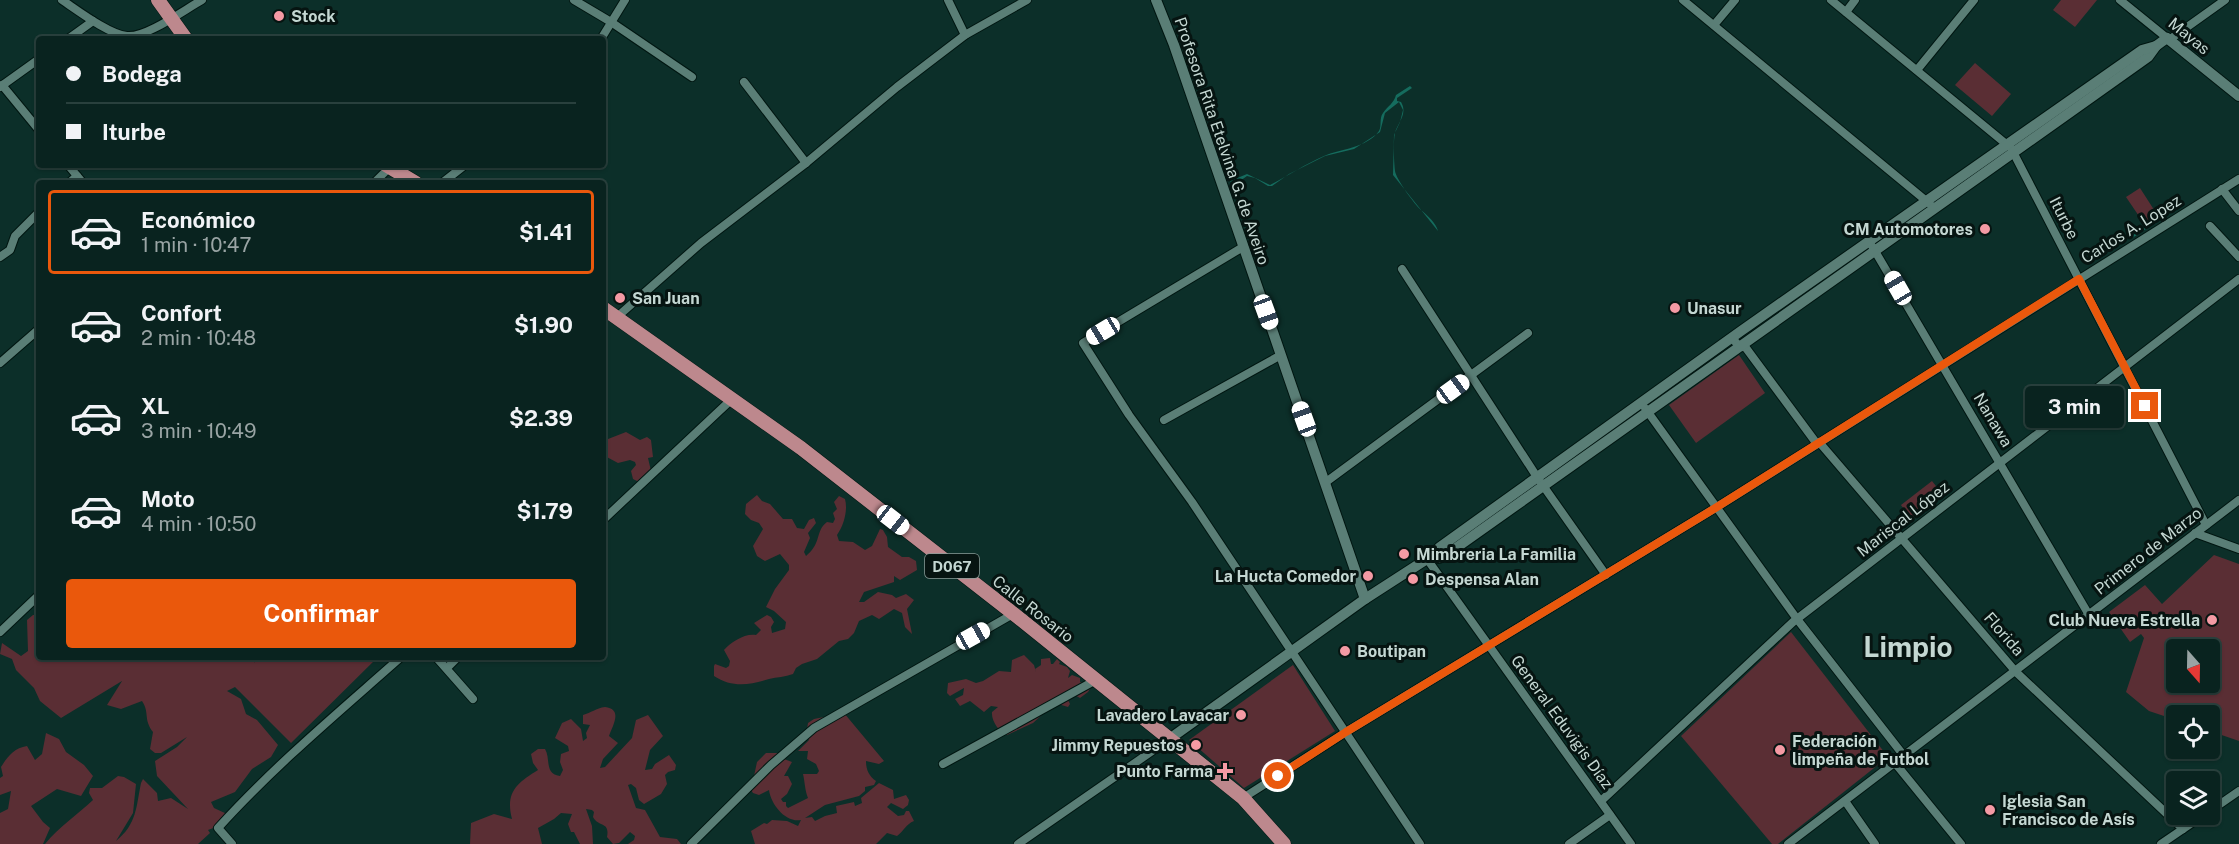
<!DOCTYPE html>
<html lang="es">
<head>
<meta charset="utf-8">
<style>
	:root { --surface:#09231f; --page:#122b28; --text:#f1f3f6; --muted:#99a4a4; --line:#29403d; --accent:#ea580c }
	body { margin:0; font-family:"Public Sans",sans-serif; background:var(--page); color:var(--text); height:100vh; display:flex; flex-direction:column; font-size:22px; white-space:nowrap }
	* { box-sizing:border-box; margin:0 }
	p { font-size:20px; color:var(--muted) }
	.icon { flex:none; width:33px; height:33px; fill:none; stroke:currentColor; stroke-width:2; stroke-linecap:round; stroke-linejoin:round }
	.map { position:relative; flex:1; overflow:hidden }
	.side { position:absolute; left:36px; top:180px; width:570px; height:480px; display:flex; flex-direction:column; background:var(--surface); border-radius:6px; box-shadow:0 2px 4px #0004,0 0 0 2px var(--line) }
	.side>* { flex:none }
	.hud { position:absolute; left:36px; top:36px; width:570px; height:132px; border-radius:6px; box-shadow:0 2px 4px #0004,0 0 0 2px var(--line); display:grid; align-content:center; height:132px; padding:0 30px; background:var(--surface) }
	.needle { width:39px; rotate:160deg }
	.fabs { position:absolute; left:2166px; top:639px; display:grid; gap:12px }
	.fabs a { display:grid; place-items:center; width:54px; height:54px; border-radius:6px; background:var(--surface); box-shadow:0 2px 4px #0004,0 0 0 2px var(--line); font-size:30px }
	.end { position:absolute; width:27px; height:27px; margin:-14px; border:8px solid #ea580c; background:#fff; box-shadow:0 0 0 3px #fff }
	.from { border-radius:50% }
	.bubble { position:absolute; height:42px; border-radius:6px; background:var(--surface); box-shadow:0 2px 4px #0004,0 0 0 2px var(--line); font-size:20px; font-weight:700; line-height:42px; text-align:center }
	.car { position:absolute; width:18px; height:36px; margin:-18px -9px; border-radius:8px; box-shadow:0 0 4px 2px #0007; background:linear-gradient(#fff 24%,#345 0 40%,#fff 0 76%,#345 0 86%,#fff 0) }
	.hud b { display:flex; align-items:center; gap:21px; height:57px; font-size:22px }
	.hud b+b { border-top:2px solid var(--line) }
	.hud i { width:15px; height:15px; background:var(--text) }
	ul { padding:10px 0 0; list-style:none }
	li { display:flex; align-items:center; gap:18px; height:84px; margin:0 12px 9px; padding:0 18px; border:3px solid transparent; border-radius:6px }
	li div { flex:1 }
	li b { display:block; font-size:22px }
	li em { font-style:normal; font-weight:700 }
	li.current { border-color:var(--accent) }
	li>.icon { width:54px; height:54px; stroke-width:1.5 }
	.action { display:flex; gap:12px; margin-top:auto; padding:12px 30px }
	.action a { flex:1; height:69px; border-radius:6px; background:var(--accent); color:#fff; font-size:24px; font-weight:700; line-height:69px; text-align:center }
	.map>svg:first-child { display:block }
	.green { fill:#5a2e34; fill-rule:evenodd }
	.water { fill:#156c5e }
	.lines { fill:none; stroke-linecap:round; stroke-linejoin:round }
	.stream { stroke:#156c5e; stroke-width:2 }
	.minor-casing { stroke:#001611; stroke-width:10 }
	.tertiary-casing { stroke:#001611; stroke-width:12 }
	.primary-casing { stroke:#001611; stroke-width:15 }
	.minor { stroke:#5a7e76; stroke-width:8 }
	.tertiary { stroke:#5a7e76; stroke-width:10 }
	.primary { stroke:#bd888d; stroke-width:14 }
	.route { stroke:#ea580c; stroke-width:8 }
	.poi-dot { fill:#f49aa4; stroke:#061411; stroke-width:2 }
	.labels { text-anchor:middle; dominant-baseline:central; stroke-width:6; stroke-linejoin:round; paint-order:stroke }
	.shield { fill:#061411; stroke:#8b9c98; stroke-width:1.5 }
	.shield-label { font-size:15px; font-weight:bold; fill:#c4d7d2 }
	.poi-label { font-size:16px; font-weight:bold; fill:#c4d7d2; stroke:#061411; text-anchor:start }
	.street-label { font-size:16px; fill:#c4d7d2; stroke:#061411 }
	.town-label { font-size:28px; font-weight:bold; fill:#c4d7d2; stroke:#061411 }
</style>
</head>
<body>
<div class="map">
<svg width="2239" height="844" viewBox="0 0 2239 844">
	<rect width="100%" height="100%" fill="#0c2f29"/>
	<g class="green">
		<path d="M2061,0H2097L2075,27L2053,10Z"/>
		<path d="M1975,63L2011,94L1992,116L1955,85Z"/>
		<path d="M2140,188L2158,216L2145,225L2126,197Z"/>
		<path d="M1739,355L1765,393L1696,443L1669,405Z"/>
		<path d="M603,417C610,428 609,431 603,441L626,432L640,440L647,437L651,440L653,457L648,458L651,471L639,482L633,479L631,471L636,465L635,462L630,460L618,463L603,455Z"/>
		<path d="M1932,481L1943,495L1911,519L1901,505Z"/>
		<path d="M757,495L762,501L770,504L783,519H792L797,528L804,529L809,520L814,518L816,523L808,533L810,538L804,552L806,556C822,543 815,531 827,522L833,523L835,519L833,513L837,509L834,502L839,496L845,499C848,510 844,525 837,535L839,541L853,542L865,550L872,546L880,529L883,530L887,537L888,547L902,557H909L916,561L917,570L900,580L894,576V582L864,592L859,602H864L878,592L892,595L896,598L906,594L914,600L907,609L912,634L905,627L902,613L894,609L879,619L872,615L859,621L854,633L848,639L839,641L817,659L802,664L796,668L793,674C785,677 777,677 769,679C750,685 732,688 714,676V666L715,664L726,668L729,666L730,661L724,650C731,642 745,633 756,635L761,630L754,623L767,615L771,617L774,622L771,627L772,633L785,629L786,622L774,611L766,607L775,589L789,570V565L780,554L765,561L757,556L753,546L763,529L759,523L751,520L745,514L746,504Z"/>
		<path d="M2214,555L2239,564V741L2210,731V716H2176V720L2149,711L2126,692L2144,638L2141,634L2130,642L2109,612L2145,585L2162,604ZM2176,650H2210V682H2176Z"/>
		<path d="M33,615H39V657H259L254,663L261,657H378L291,743L235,687L227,691L241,699L246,714L257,720L278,745L271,757L252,769L235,792L211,802L214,808L227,814L216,827L208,830L210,833L198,844H45C59,827 77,815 93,800L89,793L90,788H102L118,776L124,777L136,784L133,813L116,841C137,824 136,807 141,783L143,779L157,793L158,801L171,798L188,809L157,776L155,761L177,747L187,737L161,753H155L150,749L153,732C143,719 150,713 142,701L121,709L107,705L122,681L61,718L40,701L34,688L16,670L12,659L0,654L2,643L21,656L28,651L27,620Z"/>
		<path d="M1791,632L1888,757L1778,844H1772L1681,736Z"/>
		<path d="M1024,655L1034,665L1036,672L1035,669L1041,665V659L1050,658L1051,664H1053L1057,659L1060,662L1059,664L1067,667L1070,671L1068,678L1072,675L1080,678V682L1090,683L1091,687L1088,692L1080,698L1073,694L1068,700L1070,704L1068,707L1055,703L1033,723L1007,735C999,732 991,721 992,712L998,707L991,706L984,712L970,701L960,706L955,699L963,695L964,688L950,696L947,693L948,683L966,679L976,683L983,681L999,671L1011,672L1012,660Z"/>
		<path d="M1293,665L1335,731L1244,788L1189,740Z"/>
		<path d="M605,707C623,709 613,725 609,736L618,743L603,759L600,768L605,767L632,738L636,720L648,715L663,736L650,750L645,770L652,769L655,764L669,755L676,765L675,770L668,772L665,775L667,784L661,794L644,804L639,800L636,788L631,784L628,785L636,808L645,810L660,837L677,839L681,844H628L634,840L635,836L630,832L619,843L613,844L607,837C610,821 599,828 593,817L594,812L592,810L586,809L592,826L593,844H580L574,832H571L568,824L572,814L561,813L554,819L538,828L542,844H470L471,823L494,814L512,819C505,792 517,783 538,770L533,763L531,754L538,749H545C551,759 544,774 560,776L563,770L560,762L561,754L569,751L568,746L555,738L562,723L571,719L581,729L583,741L587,738L586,733L590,725L583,724V715C591,713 596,708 605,707Z"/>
		<path d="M844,713L884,761L879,764L866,761C866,770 869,776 876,781L874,785L865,787V791L859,796L825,805L805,818L812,817L815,821L825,816L837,813L836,806L854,802L855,806L862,803L861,798L879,783L893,790L894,799L906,795L909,800L908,805L903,809L891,803L887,807L898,816L904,815L906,811H909L914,821C906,824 904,831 897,836L887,833L876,844H755L751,831L764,823L767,824L772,820L787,821L798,826L801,820C786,823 771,805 769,790L759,795L753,793L751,790L757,762L766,753H782L784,759L792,762L784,776H788L792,784L787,794L781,799L783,802H786V806L788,808L808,798C805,791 805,783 803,774H817L819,771L816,764L807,759L808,751H798L809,740L806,735L808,723L814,719Z"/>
		<path d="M46,733L59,739L66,752L84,765L93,776L81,796L57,789L31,806L43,822L50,828L43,844H0V813L8,809L11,791L0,795V778L3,776L1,767C8,756 14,748 27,746L35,760L42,754Z"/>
	</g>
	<path class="water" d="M1410,86L1412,88L1397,98V101L1401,102C1408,114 1398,122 1395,133C1393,141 1394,163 1395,171C1396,179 1415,205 1421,210C1428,216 1436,223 1438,231L1393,175L1394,135L1400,122L1403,110L1399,102L1385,113L1380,132L1354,149L1325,156L1289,174L1272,186H1268L1255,178L1247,176L1233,186L1228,177L1235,179L1247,174L1270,185C1288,176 1305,164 1324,156C1340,149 1367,148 1379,131C1382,126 1379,118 1383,113C1388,106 1394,103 1396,95Z"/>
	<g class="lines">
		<path class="stream" d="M2132,237L2162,217"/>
		<defs>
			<g id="minor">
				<path d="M62,0C77,10 110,35 127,36C146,38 184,10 202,0"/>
				<path d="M574,0L611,22L692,77"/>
				<path d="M948,0L965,35"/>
				<path d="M1683,0L1930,204"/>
				<path d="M1831,0L2011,148L2206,525"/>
				<path d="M2120,0L2167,38"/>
				<path d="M1846,12L1855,0"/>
				<path d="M1714,25L1735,0"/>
				<path d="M68,39L93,21"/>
				<path d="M601,39L625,0"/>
				<path d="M2169,40L2225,0"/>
				<path d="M1917,70L1974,0"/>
				<path d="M744,82L806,163"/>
				<path d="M2,85L39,130"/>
				<path d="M0,87L39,59"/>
				<path d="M68,165L83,183"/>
				<path d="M69,183L77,176"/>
				<path d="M374,183L390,167"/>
				<path d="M442,183L465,165"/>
				<path d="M2222,189L2239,211"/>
				<path d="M2210,226L2239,257"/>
				<path d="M1872,246L2089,615"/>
				<path d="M1243,247L1083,343L1129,415L1192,502L1420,844"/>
				<path d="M0,257L10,250L15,236L39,212"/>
				<path d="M1402,269L1537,477L1606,575"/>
				<path d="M617,317L701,243L806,163L897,87L965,35L1027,0"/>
				<path d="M1732,338L1739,346L1746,348L1817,444"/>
				<path d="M0,363L39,329"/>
				<path d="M1645,408L1797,619L1904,756"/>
				<path d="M1164,420L1281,355"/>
				<path d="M1819,442L2016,672L2183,829"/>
				<path d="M1326,482L1528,333"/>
				<path d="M603,520L732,399"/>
				<path d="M2195,533L2239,549"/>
				<path d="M1427,559L1631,844"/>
				<path d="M0,632L39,595"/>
				<path d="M436,657L473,699"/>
				<path d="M447,668L458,657"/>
				<path d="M1895,763L1961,844"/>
				<path d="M943,764L1096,680"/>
				<path d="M1243,798L1346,732L1717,507L2239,179"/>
				<path d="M1601,801L1793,622L2239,279"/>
				<path d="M1845,801L1875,844"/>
				<path d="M2210,811L2239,791"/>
				<path d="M232,844L218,828C274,766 339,712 401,657"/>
				<path d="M691,844L771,765L814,728L1013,614"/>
				<path d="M1018,844L1168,740"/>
				<path d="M1569,844L1610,815"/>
				<path d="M1788,844L2239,500"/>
				<path d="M2161,844L2205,814"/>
			</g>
			<g id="tertiary">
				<path d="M1156,0L1174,45L1365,599"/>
				<path d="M1430,557L1439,558L1446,555L2148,57L2156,46L2167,38L2239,96"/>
				<path d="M1168,740L1365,599L1430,557L1440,547L1741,331L2142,50L2156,46"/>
			</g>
			<g id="primary">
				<path d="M158,0L186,39"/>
				<path d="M386,165L416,183"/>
				<path d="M603,308L801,448L1019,618L1243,798L1284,844"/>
			</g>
		</defs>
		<use href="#minor" class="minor-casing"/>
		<use href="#tertiary" class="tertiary-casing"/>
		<use href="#primary" class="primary-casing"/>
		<use href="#minor" class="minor"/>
		<use href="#tertiary" class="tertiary"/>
		<use href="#primary" class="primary"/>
	</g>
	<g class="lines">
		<path class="route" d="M1278,776L1346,732L1717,507L2079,279L2145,406"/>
	</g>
	<g class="poi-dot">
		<circle cx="279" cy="16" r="6"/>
		<circle cx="1985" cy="229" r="6"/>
		<circle cx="620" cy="298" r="6"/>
		<circle cx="1675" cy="308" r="6"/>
		<circle cx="1404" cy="554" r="6"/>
		<circle cx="1368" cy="576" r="6"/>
		<circle cx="1413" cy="579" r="6"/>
		<circle cx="2212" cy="620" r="6"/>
		<circle cx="1345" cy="651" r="6"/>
		<circle cx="1241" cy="715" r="6"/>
		<circle cx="1196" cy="745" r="6"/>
		<circle cx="1780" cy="750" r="6"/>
		<path d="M1222 762h6v6h6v6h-6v6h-6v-6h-6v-6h6z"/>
		<circle cx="1990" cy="810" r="6"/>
	</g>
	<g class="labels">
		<rect class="shield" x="925" y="554" width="54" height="24" rx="4.5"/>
		<g class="shield-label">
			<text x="952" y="566">D067</text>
		</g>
		<g class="poi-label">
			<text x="291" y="16">Stock</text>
			<text x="1973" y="229" text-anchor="end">CM Automotores</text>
			<text x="632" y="298">San Juan</text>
			<text x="1687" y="308">Unasur</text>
			<text x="1416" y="554">Mimbreria La Familia</text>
			<text x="1356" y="576" text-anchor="end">La Hucta Comedor</text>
			<text x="1425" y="579">Despensa Alan</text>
			<text x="2200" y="620" text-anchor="end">Club Nueva Estrella</text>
			<text x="1357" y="651">Boutipan</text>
			<text x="1229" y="715" text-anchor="end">Lavadero Lavacar</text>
			<text x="1792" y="741">Federación<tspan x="1792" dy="18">limpeña de Futbol</tspan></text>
			<text x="1184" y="745" text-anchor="end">Jimmy Repuestos</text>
			<text x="1213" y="771" text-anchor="end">Punto Farma</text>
			<text x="2002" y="801">Iglesia San<tspan x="2002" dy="18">Francisco de Asís</tspan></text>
		</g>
		<g class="street-label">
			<text transform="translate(2189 36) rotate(39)">Mayas</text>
			<text transform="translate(1222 141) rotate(71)">Profesora Rita Etelvina G. de Aveiro</text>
			<text transform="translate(2064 218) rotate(63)">Iturbe</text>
			<text transform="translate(2131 229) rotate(-32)">Carlos A. Lopez</text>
			<text transform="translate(1993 420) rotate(59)">Nanawa</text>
			<text transform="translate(1903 519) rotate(-38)">Mariscal López</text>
			<text transform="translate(2148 551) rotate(-38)">Primero de Marzo</text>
			<text transform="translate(1033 609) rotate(38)">Calle Rosario</text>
			<text transform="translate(2004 634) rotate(49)">Florida</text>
			<text transform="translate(1562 722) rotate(54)">General Eduvigis Díaz</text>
		</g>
		<g class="town-label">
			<text x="1908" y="646">Limpio</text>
		</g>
	</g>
</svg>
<div class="fabs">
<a><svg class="needle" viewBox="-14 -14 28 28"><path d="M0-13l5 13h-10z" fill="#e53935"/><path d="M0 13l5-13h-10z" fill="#99a4a4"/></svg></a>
<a><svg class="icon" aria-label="locate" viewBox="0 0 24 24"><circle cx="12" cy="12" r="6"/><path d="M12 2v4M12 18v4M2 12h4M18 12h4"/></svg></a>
<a><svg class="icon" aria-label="layers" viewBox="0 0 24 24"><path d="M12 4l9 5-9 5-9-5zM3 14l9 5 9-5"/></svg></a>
</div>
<i class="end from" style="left:1278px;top:776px"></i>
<i class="end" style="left:2145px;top:406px"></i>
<div class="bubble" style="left:2025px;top:386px;width:99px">3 min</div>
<i class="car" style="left:1898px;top:288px;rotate:330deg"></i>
<i class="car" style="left:1266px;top:312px;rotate:160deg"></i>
<i class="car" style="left:1103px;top:331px;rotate:239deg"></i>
<i class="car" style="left:1453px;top:389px;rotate:54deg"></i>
<i class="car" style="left:1304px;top:419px;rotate:340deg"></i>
<i class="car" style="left:893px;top:520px;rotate:128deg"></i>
<i class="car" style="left:973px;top:636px;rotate:61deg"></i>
<div class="hud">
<b><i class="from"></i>Bodega</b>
<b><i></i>Iturbe</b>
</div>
<section class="side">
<ul>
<li class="current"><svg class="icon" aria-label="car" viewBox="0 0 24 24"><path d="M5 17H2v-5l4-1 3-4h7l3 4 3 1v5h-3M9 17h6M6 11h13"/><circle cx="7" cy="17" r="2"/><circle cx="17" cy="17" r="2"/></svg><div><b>Económico</b><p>1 min · 10:47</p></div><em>$1.41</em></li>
<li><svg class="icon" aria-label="car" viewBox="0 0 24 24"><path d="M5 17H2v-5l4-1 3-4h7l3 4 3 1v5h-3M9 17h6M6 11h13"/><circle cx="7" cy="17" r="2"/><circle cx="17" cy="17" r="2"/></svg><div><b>Confort</b><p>2 min · 10:48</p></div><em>$1.90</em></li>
<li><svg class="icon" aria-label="car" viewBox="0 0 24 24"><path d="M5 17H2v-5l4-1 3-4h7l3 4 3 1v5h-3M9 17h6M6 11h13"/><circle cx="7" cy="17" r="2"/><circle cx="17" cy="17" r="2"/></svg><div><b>XL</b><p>3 min · 10:49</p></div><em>$2.39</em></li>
<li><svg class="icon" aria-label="car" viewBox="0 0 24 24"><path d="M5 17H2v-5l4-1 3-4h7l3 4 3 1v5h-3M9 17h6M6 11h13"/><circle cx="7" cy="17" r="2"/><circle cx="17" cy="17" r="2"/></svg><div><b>Moto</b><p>4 min · 10:50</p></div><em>$1.79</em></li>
</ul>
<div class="action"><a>Confirmar</a></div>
</section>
</div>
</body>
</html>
